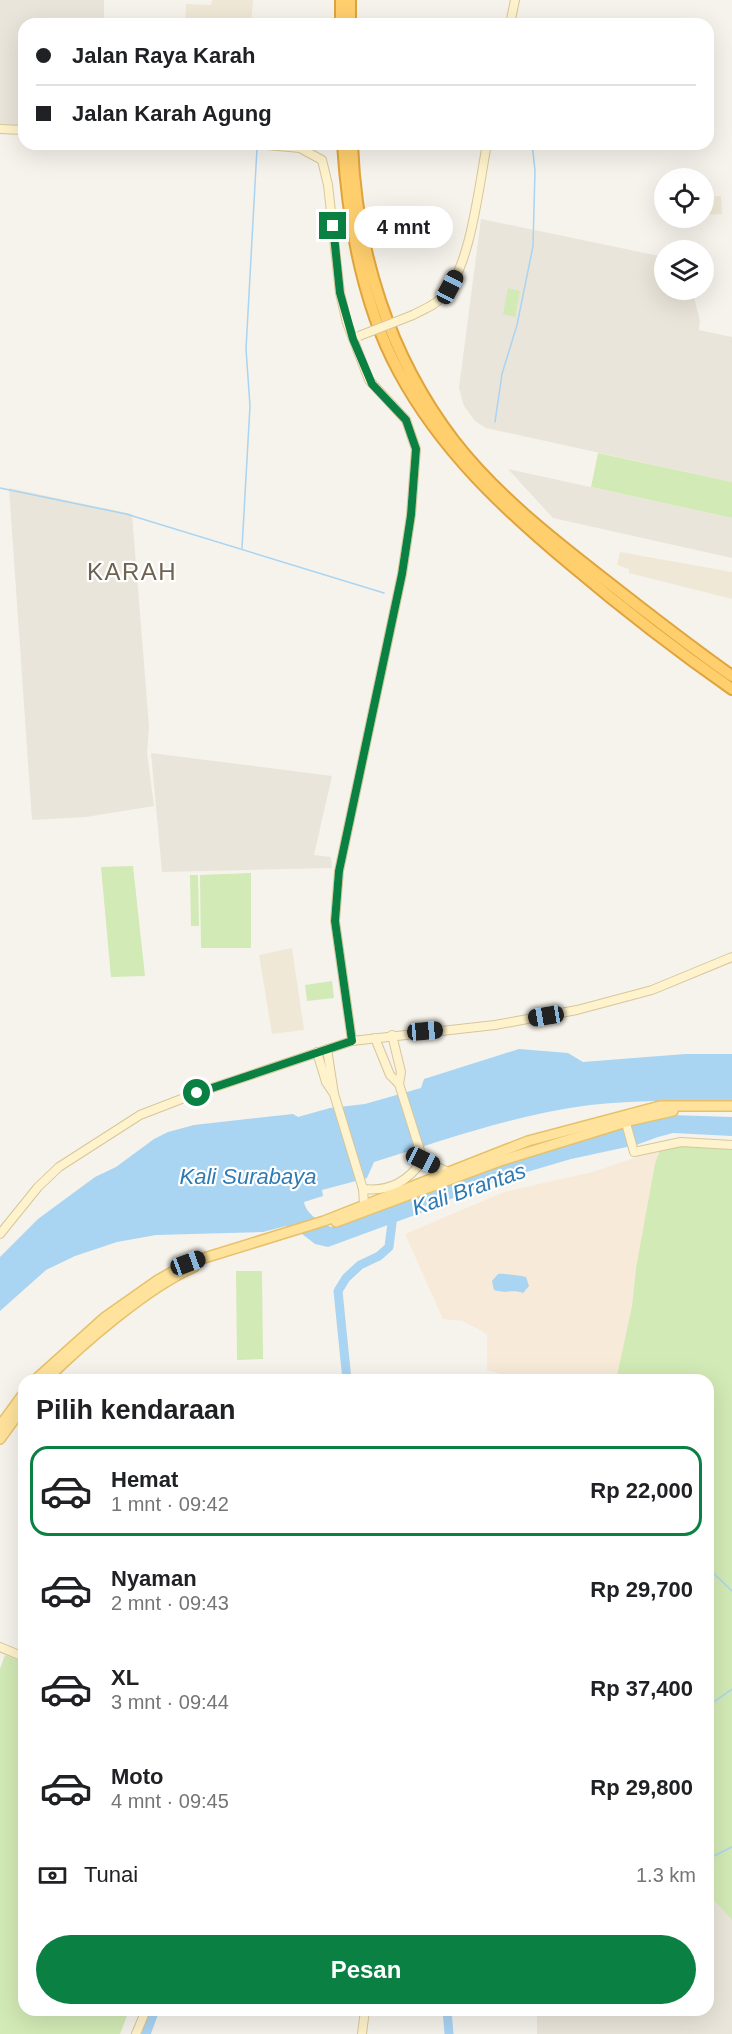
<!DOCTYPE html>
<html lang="id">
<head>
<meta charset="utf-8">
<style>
	:root { --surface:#fff; --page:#f6f6f6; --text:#202124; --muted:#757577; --line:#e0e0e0; --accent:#0b8043 }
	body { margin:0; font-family:Arial,sans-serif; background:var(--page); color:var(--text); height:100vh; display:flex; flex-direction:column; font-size:22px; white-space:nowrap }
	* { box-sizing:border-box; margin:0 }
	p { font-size:20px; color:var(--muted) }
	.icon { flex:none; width:33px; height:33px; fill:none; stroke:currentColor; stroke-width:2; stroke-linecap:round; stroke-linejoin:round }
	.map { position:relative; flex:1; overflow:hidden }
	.panel { position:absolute; left:18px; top:1374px; width:696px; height:642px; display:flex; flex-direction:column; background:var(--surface); border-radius:18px; box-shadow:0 6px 24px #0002 }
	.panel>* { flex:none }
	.hud { position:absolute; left:18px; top:18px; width:696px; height:132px; border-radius:18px; box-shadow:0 6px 24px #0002; display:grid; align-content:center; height:132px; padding:0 18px; background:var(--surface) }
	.buttons { position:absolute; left:654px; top:168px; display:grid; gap:12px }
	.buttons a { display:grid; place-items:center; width:60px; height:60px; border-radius:50%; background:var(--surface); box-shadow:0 6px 24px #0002; font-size:30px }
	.end { position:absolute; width:27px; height:27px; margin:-14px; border:8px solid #0b8043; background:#fff; box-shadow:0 0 0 3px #fff }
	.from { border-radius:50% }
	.bubble { position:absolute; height:42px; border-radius:21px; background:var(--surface); box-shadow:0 6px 24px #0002; font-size:20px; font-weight:600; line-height:42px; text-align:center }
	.car { position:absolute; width:18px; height:36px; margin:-18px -9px; border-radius:8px; box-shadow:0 0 4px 2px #0007; background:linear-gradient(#222 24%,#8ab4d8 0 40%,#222 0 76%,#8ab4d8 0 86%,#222 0) }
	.hud b { display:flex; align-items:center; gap:21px; height:57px; font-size:22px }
	.hud b+b { border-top:2px solid var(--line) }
	.hud i { width:15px; height:15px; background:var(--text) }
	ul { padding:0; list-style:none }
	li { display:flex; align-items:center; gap:18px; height:90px; margin:0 12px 9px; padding:0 6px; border:3px solid transparent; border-radius:18px }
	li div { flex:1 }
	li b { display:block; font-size:22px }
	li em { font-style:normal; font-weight:600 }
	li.current { border-color:var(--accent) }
	li>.icon { width:54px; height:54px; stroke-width:1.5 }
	h2 { padding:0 18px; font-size:27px; line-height:72px }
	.pay { display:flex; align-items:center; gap:15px; height:66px; padding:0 18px; font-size:22px }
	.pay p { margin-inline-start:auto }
	.primary-button { display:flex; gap:12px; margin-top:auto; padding:12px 18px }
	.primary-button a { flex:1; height:69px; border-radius:36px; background:var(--accent); color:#fff; font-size:24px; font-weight:600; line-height:69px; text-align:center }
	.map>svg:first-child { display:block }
	.residential { fill:#eae5da }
	.commercial { fill:#f7ead8 }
	.education { fill:#efe8d6 }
	.green { fill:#d2eab5 }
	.water { fill:#a9d4f2 }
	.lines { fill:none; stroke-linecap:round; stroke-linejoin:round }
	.stream { stroke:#a9d4f2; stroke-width:1.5 }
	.river { stroke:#a9d4f2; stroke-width:9 }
	.secondary-casing { stroke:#d6c79b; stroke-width:10 }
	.primary-casing { stroke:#e6c16a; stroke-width:12 }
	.highway-casing { stroke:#e0a43c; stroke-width:14 }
	.secondary { stroke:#fff3cd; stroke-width:8 }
	.primary { stroke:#ffe39c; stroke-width:9 }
	.highway { stroke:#ffcf6e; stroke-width:10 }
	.secondary-bridge-casing { stroke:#d6c79b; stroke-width:10; stroke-linecap:butt }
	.secondary-bridge { stroke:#fff3cd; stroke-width:8 }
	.route { stroke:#0b8043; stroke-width:8 }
	.labels { text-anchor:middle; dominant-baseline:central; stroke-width:4.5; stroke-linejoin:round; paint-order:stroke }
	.water-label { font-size:22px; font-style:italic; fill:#2e7ab2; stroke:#fff }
	.quarter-label { font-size:24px; letter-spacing:1.5px; fill:#6e6250; stroke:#fff }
</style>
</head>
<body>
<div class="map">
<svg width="732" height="2034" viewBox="0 0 732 2034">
	<rect width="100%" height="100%" fill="#f6f3ec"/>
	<g class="residential">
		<path d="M0,0H104V24H24V126L0,124Z"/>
		<path d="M481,219L664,257V290H704V277L707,290L693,293L700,321L699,330L732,337V482L486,428L475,421L464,406L459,388Z"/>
		<path d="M508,469L732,518V558L553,518Z"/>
		<path d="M9,488L132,514L149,726L147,753L154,806L86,817L32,820Z"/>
		<path d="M151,753L332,776L314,855L331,857L332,868L162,872Z"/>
		<path d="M708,1894L732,1920V2034H537V2010H708Z"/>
	</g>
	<path class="commercial" d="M660,1149L636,1268L632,1306L616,1380L514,1378L487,1370V1334L463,1321L443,1319L405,1234L504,1192L593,1172Z"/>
	<g class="education">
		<path d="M212,0H253L251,24H185L186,4L211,5Z"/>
		<path d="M721,196L722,214L704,215V197Z"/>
		<path d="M620,552L732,572V599L629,573V569L617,565Z"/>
		<path d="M292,948L304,1030L272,1034L259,955Z"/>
	</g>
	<g class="green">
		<path d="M508,288L520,291L515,317L503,314Z"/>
		<path d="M598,453L732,482V518L591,487Z"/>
		<path d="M133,866L145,976L111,977L101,867Z"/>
		<path d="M251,873V948H201L200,875Z"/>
		<path d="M190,875H198L199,926H191Z"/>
		<path d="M332,981L334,998L307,1001L305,985Z"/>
		<path d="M678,1144L732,1147V1920L708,1894V1380H616L632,1306L636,1268L655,1164L660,1149Z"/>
		<path d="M236,1271H262L263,1359L237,1360Z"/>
		<path d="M5,1655L24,1662V2010H129L120,2034H0V1669Z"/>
	</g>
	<g class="water">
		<path d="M519,1049L568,1053L583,1062L685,1054H732V1102C685,1100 638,1100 590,1105C517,1114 444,1140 374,1162L367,1178L322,1190L323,1196L304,1202C306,1214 320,1222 331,1227L519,1159L630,1125L671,1115L732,1117V1136L673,1133L658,1137L636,1145L571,1159L503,1179L435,1205L434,1208L328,1247L315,1244L293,1227L286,1226L263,1232L156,1235L117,1242L75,1256L46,1270L0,1311V1257L38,1219L95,1177L116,1167L154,1139L168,1132L194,1125L293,1114L298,1117L330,1108L365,1104L421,1088L424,1079Z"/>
		<path d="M498,1274C502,1273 523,1276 526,1277L529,1286L523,1293C512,1289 504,1294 494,1290L492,1281Z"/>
	</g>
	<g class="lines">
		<g class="stream">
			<path d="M495,422L502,374L517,325L533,246L535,170L532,144"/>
			<path d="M0,488L126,514L384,593"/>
			<path d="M242,548L250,406L246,349L257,148"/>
			<path d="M708,1568L732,1591"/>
			<path d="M708,1706L732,1689"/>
			<path d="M708,1859L732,1847"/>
		</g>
		<g class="river">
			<path d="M347,1380L338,1291L346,1278L360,1265L379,1256L389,1247L393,1215"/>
			<path d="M447,2010L449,2034"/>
			<path d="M146,2034L155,2010"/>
		</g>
		<defs>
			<g id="secondary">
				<path d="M510,24L515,0"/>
				<path d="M0,129L24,130"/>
				<path d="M256,144L300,148L322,160L328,185L340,293L347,323L369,380L406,420L416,449L411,515L402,574L339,871L335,921L352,1041"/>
				<path d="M413,315C424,309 436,305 444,295C471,266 479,184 487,144"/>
				<path d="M392,1035L401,1072L399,1084L423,1160L446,1171"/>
				<path d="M375,1038L390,1075L399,1084"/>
				<path d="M327,1049L334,1094"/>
				<path d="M317,1052L326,1082L334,1094L363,1189L364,1204"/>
				<path d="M624,1116L634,1152L681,1142L732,1145"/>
				<path d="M363,1189C390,1192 408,1181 423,1160"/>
				<path d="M0,1234L38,1187L59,1167L140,1115L197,1093L352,1041L495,1025L577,1010L652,990L732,957"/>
				<path d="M0,1647L24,1657"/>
				<path d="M136,2034L146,2010"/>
				<path d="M362,2034L365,2010"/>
			</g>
			<g id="primary">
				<path d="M336,1222L500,1161L633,1120L673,1111"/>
				<path d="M35,1380L104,1318L158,1280L188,1263L324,1221L528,1141L660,1106H732"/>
				<path d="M46,1380C82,1344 148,1287 194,1267"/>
				<path d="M0,1426L24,1393"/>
				<path d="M0,1439L24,1406"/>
			</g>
			<g id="highway">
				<path d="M341,24V0"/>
				<path d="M350,24V0"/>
				<path d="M343,144C348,221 362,304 399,372C441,450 503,508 570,564C622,608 676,650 732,689"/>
				<path d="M352,144C356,251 389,356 454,441C496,495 551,538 605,580C647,613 688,645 732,676"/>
			</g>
		</defs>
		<use href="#secondary" class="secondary-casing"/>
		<use href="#primary" class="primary-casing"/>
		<use href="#highway" class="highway-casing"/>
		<use href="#secondary" class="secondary"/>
		<use href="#primary" class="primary"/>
		<use href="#highway" class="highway"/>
		<defs>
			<path id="secondary-bridge" d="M359,336L413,315"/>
		</defs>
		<use href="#secondary-bridge" class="secondary-bridge-casing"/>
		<use href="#secondary-bridge" class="secondary-bridge"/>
	</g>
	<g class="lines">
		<path class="route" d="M197,1093L352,1041L335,921L339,871L402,574L411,515L416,449L406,420L372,384L353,339L340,293L333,226"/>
	</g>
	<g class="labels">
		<g class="water-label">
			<text x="248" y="1176">Kali Surabaya</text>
			<text transform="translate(469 1189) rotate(-19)">Kali Brantas</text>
		</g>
		<g class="quarter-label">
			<text x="132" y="571">KARAH</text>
		</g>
	</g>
</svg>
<div class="buttons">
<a><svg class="icon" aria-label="locate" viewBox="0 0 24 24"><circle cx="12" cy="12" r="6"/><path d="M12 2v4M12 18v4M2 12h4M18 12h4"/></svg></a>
<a><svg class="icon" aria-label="layers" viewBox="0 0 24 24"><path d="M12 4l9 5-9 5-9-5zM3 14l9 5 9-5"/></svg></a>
</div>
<i class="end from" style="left:197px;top:1093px"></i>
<i class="end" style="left:333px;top:226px"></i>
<div class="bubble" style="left:354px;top:206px;width:99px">4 mnt</div>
<i class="car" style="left:450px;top:287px;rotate:28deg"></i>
<i class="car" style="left:546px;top:1016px;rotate:261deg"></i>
<i class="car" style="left:425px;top:1031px;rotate:85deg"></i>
<i class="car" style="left:423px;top:1160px;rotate:116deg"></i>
<i class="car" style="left:188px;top:1263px;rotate:70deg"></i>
<div class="hud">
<b><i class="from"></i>Jalan Raya Karah</b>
<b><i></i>Jalan Karah Agung</b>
</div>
<section class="panel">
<h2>Pilih kendaraan</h2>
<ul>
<li class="current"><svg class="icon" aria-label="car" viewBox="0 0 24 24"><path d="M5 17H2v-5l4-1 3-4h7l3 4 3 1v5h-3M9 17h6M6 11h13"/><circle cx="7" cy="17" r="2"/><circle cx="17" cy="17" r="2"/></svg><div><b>Hemat</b><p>1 mnt · 09:42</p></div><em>Rp 22,000</em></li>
<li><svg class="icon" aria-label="car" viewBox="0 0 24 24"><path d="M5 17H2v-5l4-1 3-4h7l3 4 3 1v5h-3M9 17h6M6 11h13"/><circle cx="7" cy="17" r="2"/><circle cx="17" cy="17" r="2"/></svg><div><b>Nyaman</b><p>2 mnt · 09:43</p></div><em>Rp 29,700</em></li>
<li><svg class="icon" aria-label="car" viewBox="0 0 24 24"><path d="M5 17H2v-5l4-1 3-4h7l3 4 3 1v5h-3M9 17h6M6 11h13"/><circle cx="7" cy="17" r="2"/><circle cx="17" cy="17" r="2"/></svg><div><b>XL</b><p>3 mnt · 09:44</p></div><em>Rp 37,400</em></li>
<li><svg class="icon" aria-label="car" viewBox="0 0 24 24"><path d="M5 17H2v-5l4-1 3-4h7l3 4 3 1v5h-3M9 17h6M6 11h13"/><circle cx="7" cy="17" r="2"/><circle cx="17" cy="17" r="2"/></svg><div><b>Moto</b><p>4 mnt · 09:45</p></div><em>Rp 29,800</em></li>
</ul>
<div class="pay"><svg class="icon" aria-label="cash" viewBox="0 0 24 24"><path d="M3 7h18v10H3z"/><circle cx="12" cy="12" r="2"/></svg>Tunai<p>1.3 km</p></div>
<div class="primary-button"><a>Pesan</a></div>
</section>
</div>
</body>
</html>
